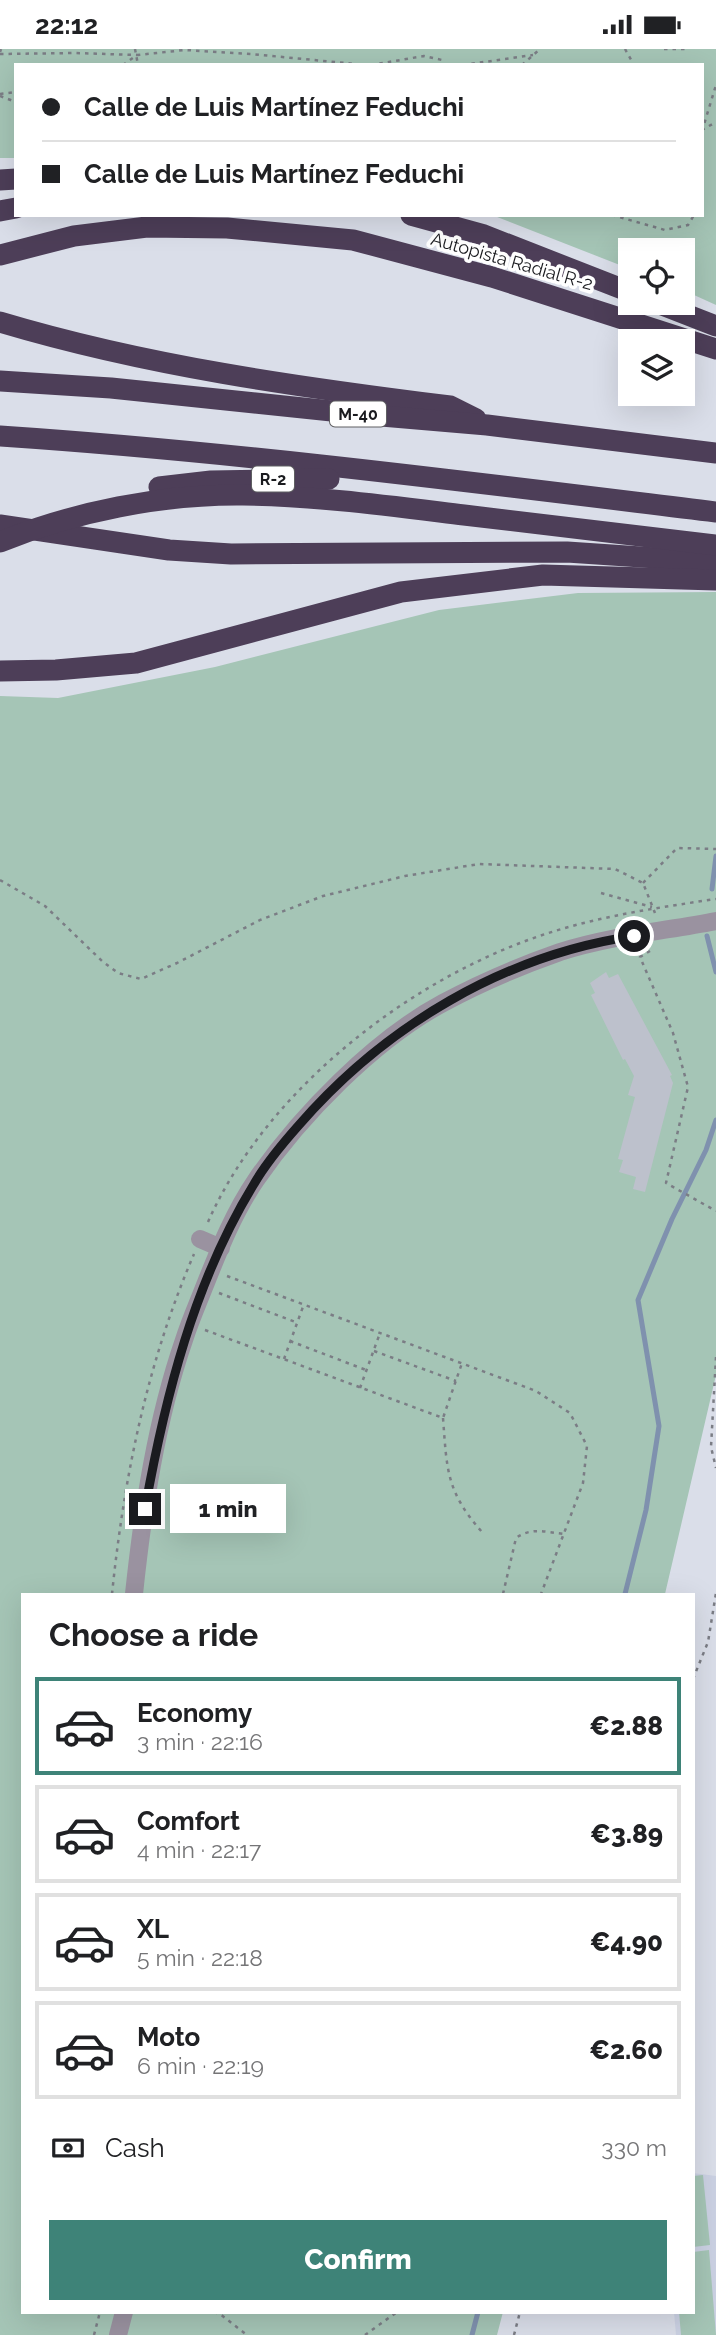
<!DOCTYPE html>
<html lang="en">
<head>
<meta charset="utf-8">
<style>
	:root { --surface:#fff; --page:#f6f6f6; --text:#202124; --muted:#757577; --line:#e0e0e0; --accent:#3e8378 }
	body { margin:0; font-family:Raleway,sans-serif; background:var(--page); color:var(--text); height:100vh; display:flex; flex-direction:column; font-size:26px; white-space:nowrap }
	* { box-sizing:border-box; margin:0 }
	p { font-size:23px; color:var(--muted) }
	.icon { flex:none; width:38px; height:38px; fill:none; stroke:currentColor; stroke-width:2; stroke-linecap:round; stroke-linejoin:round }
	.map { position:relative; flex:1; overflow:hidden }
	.sheet { position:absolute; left:21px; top:1544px; width:674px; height:721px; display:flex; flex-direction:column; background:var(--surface); border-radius:0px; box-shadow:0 7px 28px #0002 }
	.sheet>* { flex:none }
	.hud { position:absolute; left:14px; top:14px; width:690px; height:154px; border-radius:0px; box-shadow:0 7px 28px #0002; display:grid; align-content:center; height:154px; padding:0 28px; background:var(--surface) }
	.controls { position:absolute; left:618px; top:189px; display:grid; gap:14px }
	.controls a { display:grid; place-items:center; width:77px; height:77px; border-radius:0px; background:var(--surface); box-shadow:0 7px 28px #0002; font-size:35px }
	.end { position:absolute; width:32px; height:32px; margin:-16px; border:9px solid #1a1b1f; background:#fff; box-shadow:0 0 0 4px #fff }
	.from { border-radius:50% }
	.bubble { position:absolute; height:49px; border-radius:0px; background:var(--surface); box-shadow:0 7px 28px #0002; font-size:23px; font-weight:800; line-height:49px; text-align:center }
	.hud b { display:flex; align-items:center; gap:24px; height:66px; font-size:26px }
	.hud b+b { border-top:2px solid var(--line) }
	.hud i { width:18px; height:18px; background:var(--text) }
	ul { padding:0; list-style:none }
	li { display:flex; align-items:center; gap:21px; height:98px; margin:0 14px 10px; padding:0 14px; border:4px solid var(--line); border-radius:0px }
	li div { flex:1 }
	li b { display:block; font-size:26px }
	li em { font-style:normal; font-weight:800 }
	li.on { border-color:var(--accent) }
	li>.icon { width:63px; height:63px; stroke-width:1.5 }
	h2 { padding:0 28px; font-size:32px; line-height:84px }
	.pay { display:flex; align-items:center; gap:18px; height:77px; padding:0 28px; font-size:26px }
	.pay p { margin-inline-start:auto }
	.action { display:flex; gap:14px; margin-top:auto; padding:14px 28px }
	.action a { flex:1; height:80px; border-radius:0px; background:var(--accent); color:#fff; font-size:28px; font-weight:800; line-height:80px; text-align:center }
	.status { display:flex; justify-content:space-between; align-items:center; height:49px; padding:0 35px; background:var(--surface); direction:ltr }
	.status svg { height:19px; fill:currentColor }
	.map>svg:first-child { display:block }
	.built { fill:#cbd1e3 }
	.green { fill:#a5c5b6 }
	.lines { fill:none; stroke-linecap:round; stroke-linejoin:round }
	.stream { stroke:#7f91ae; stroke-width:5 }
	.building { fill:#bdc1cc }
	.path { stroke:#7b7d85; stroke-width:2.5; stroke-dasharray:3.5 5; stroke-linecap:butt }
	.minor { stroke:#9a92a0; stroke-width:18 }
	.highway { stroke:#4d3e58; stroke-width:21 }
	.route { stroke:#1a1b1f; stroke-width:9 }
	.labels { text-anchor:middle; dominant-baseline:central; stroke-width:7; stroke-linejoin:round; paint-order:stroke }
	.shield { fill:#fff; stroke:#5f5f62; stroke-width:2 }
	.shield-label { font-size:16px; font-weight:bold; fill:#1a1b1f }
	.street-label { font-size:18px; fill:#1a1b1f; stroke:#fff }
</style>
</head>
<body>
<div class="status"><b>22:12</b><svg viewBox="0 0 49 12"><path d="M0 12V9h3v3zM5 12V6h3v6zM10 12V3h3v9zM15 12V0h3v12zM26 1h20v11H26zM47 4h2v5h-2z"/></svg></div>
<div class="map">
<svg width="716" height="2286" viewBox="0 0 716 2286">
	<rect width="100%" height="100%" fill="#dadee9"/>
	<path class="built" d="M693,2124L716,2127V2286H676L674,2263H693Z"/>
	<g class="green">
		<path d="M0,0H716V256L683,241L682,201H630V220L492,166H702V16H16V109H0Z"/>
		<path d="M716,543V1326L665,1545H23V2263H503L497,2286H0V647L58,649L215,618L439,561L578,544Z"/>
		<path d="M703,2126L710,2196L693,2198V2127Z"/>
		<path d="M709,2201L716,2286H681L679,2263H693V2203Z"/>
	</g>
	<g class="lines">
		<g class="stream">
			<path d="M712,840L716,807"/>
			<path d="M707,887L716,923"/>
			<path d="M625,1545L646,1461L659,1377L638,1251L672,1170L706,1101L716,1071"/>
			<path d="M472,2286L478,2263"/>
		</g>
	</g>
	<path class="building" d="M606,923L609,929L618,925L672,1026L670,1027L673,1034L645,1143L633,1140L636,1128L619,1123L623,1111L618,1110L635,1048L628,1046L634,1027L625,1010L623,1011L591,946L595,944L590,934Z"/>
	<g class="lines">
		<g class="path">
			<path d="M135,0L138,16"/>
			<path d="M625,0L634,16"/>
			<path d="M664,0H686"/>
			<path d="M0,3L1,0"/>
			<path d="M0,5L76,4L137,6"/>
			<path d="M123,16L137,6L185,1L251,5L366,16"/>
			<path d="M371,16L424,7L442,11L445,16"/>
			<path d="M463,16L533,6"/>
			<path d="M522,16L540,0"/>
			<path d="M0,45L16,43"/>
			<path d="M0,47L16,53"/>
			<path d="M702,82L716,36"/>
			<path d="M702,107V81L716,73"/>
			<path d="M612,166L665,181L688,176L694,166"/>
			<path d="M0,831L45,857L102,912L118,924L141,930L177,914L260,871L323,847L405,827L479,815L615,820L643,834L655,864"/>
			<path d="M643,834L677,799L716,800"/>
			<path d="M601,844L652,858"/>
			<path d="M650,902L640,908L673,984L688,1038L666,1134L716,1162"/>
			<path d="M208,1173C267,1039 416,924 555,882C607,866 662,858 716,850"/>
			<path d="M227,1227L536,1342L570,1364L587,1397L583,1434L541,1545"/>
			<path d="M219,1244L298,1274"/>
			<path d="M205,1281L443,1369L462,1314"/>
			<path d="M290,1292L366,1321"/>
			<path d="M374,1302L456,1332"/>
			<path d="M716,1308L711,1398L716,1419"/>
			<path d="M284,1310L304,1255"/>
			<path d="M360,1339L380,1284"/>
			<path d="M443,1369C447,1421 446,1442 482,1483"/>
			<path d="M112,1545C124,1428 147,1314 194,1205"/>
			<path d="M503,1545L516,1489C531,1478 546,1483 564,1485"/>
			<path d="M693,1630L708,1593L716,1544"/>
			<path d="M214,2263L220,2265L247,2286"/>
			<path d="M94,2286L100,2263"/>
			<path d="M365,2286L397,2263"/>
			<path d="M514,2286L520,2263"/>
		</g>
		<g class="minor">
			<path d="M200,1190L221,1199"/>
			<path d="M134,1545C143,1460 156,1372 184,1291C190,1272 198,1254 205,1236C219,1201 234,1163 256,1131C300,1067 374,991 443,954C480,934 520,917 560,903C610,887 664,882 716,872"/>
			<path d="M118,2286L124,2263"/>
		</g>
		<g class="highway">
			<path d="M0,131L16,130"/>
			<path d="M0,162L16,159"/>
			<path d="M411,166L484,186L630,243"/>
			<path d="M0,206L74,187L147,178L227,179L353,191L492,228L716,300"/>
			<path d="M657,254L716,277"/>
			<path d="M0,273C147,317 298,338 450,357L476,370"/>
			<path d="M0,332L111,339L370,366L487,376L716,404"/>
			<path d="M0,387C239,403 478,434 716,463"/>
			<path d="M159,438L211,432L329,430"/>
			<path d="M0,476L169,501L231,505L567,503L716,513"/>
			<path d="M0,493C73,463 163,445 243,446C317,447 390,457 464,466C548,476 632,486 716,496"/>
			<path d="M0,622L56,621L136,614L401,543L543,526L716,531"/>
		</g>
	</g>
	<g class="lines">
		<path class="route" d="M145,1460C165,1348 194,1233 254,1135C266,1114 283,1094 299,1076C385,977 504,906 634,887"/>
	</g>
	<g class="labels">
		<g class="shield">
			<rect x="330" y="352.5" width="56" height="25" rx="5"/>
			<rect x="252" y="417.5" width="42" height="25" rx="5"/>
		</g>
		<g class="shield-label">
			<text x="358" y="365">M-40</text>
			<text x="273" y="430">R-2</text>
		</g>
		<g class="street-label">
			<text transform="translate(512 212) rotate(16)">Autopista Radial R-2</text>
		</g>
	</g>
</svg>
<div class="controls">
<a><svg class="icon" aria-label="locate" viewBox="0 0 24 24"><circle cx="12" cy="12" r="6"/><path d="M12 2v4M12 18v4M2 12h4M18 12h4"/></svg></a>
<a><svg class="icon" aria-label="layers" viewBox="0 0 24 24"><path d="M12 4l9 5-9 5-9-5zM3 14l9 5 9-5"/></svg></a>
</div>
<i class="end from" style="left:634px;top:887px"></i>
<i class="end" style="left:145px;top:1460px"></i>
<div class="bubble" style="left:170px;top:1435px;width:116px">1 min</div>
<div class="hud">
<b><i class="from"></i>Calle de Luis Martínez Feduchi</b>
<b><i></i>Calle de Luis Martínez Feduchi</b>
</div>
<section class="sheet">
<h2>Choose a ride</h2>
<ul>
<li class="on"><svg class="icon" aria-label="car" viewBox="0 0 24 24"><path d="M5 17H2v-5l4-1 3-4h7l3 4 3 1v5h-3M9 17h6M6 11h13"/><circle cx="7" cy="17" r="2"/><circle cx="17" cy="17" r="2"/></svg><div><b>Economy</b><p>3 min · 22:16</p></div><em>€2.88</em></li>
<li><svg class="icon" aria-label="car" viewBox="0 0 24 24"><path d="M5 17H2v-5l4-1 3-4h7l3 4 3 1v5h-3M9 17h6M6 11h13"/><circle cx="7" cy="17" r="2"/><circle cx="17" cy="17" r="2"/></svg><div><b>Comfort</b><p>4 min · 22:17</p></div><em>€3.89</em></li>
<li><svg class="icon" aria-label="car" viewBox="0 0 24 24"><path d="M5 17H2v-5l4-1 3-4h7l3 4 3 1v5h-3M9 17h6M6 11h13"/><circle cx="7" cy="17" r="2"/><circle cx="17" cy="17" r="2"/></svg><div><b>XL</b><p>5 min · 22:18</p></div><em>€4.90</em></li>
<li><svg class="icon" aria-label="car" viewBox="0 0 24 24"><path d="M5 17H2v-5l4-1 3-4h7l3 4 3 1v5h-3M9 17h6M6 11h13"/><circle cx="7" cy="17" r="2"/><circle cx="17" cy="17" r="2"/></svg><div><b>Moto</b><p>6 min · 22:19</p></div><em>€2.60</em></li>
</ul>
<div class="pay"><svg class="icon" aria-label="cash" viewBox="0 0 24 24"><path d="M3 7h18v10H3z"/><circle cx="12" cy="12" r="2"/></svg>Cash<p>330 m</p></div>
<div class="action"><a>Confirm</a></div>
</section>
</div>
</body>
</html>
